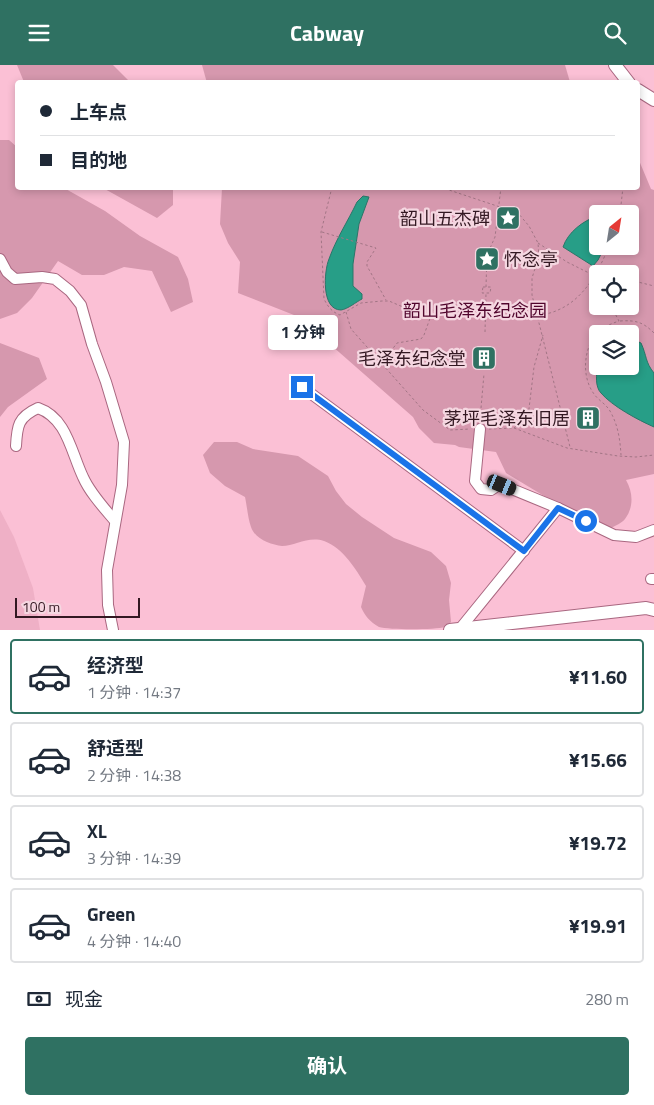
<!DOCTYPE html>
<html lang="zh">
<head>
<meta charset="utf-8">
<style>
	:root { --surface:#fff; --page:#f2f2f3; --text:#1f2937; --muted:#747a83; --line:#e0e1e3; --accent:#2f7162 }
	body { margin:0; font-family:"Titillium Web","Noto Sans SC",sans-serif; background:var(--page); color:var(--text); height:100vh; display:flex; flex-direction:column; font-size:19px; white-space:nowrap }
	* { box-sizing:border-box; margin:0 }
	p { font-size:16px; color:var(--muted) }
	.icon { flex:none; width:28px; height:28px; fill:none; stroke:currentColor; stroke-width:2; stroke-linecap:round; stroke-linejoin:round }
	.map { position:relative; height:565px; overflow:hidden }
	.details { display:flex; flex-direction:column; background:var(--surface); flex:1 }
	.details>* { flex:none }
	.banner { position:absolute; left:15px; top:15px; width:625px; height:110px; border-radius:5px; box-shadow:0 2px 8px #0003; display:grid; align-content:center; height:110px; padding:0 25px; background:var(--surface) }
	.needle { width:32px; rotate:30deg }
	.fabs { position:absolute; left:589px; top:140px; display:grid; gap:10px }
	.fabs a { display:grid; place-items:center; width:50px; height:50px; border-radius:5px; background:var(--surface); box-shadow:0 2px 8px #0003; font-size:25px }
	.scale { position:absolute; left:15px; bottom:12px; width:125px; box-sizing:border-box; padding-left:5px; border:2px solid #331822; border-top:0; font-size:14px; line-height:18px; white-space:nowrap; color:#331822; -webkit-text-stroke:4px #f5d7e1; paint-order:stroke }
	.end { position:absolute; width:22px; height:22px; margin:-11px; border:6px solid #1a73e8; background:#fff; box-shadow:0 0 0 2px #fff }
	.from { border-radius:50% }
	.bubble { position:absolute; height:35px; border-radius:5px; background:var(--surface); box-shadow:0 2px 8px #0003; font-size:16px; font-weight:700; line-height:35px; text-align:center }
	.car { position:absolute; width:15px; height:30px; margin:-15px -8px; border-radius:6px; box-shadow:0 0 4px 1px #0007; background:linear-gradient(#222 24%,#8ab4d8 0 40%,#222 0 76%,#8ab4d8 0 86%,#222 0) }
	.banner b { display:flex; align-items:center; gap:18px; height:48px; font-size:19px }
	.banner b+b { border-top:1px solid var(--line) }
	.banner i { width:12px; height:12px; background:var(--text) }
	ul { padding:9px 0 0; list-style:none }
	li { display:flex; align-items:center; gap:15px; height:75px; margin:0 10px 8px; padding:0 15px; border:2px solid var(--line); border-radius:5px }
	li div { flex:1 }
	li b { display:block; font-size:19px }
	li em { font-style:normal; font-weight:700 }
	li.selected { border-color:var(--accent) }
	li>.icon { width:45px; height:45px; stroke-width:1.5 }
	.pay { display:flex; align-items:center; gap:12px; height:55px; padding:0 25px; font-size:19px }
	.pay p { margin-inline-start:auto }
	.cta { display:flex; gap:10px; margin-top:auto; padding:10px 25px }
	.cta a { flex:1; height:58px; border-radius:5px; background:var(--accent); color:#fff; font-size:20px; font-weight:700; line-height:58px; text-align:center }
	header { display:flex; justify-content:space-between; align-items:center; height:65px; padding:0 25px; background:var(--accent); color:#fff; font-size:22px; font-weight:700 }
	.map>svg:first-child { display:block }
	.built { fill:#efb0c6 }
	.green { fill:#d698ae; fill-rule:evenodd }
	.water { fill:#279e87; stroke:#2b7669 }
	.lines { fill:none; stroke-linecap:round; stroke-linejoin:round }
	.minor-casing { stroke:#a96780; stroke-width:12 }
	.major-casing { stroke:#a96780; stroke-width:14 }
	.path { stroke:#a27585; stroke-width:1; stroke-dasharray:2.5 2.5; stroke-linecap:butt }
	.minor { stroke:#fff; stroke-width:10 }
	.major { stroke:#fff; stroke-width:12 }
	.route { stroke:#1a73e8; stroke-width:6 }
	.labels { text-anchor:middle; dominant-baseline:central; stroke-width:4.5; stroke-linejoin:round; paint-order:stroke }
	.poi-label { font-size:18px; fill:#331822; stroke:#f5d7e1; text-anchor:end }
	.park-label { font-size:18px; fill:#51052d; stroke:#f5d7e1 }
</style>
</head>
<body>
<header><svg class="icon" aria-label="menu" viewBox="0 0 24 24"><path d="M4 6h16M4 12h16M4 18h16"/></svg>Cabway<svg class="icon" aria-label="search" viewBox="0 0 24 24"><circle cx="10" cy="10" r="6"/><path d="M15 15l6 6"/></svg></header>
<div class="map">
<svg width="654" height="565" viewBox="0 0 654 565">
	<rect width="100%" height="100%" fill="#fbc0d5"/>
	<path class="built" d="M0,445L14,472L33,523L40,565H0Z"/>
	<g class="green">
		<path d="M17,0H113L130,17H24Z"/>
		<path d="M202,0H565L570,17L207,18Z"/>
		<path d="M0,75H9L17,82L18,122L64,123L105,146L140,171L178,192L188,214L193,237L171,247L152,206L124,202L104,210H82L58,196L32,233L17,248L0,254Z"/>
		<path d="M638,93L651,124L654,125V409L626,415C633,427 634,442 625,454C622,458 615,461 611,463L569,446L506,408L496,387L459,382L455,380L434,378L419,363L413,352L299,252L238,228L240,197L228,178L220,159L222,123L638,122ZM598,149H630V181H598ZM598,209H630V241H598ZM598,269H630V301H598Z"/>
		<path d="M103,123H173V140L157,153Z"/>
		<path d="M0,278L39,293L47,314L8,342L0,352Z"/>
		<path d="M214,377H237L253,384L298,391L328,411L336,426L346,439L362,452L394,473L431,487L446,501L451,518L449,535L451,557C449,559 447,561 445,562C435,565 389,565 379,562C370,557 365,551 361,542L366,521C356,504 343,483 324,476C308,471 295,481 282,481C271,480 255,474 251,462C248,454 247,441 245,432L225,421L210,408L203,390Z"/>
	</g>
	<g class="water">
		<path d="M363,131L369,132L359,159L353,199V221L362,229V234C356,237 348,244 341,245C321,245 324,206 329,194C336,174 348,156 357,137Z"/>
		<path d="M597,151L598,181H605L598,195L593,201L563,182C568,167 583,156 597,151Z"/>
		<path d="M630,273L641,278C647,291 645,297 654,308V362C638,355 612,341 601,328C595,322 596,309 598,301H630Z"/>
	</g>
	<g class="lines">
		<defs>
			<g id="minor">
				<path d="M0,194L7,207L15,214L42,212L55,214L70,226L81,240L92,279L106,317L124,377L122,420L107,505L108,540L113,565"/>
				<path d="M302,322L524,486"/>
				<path d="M480,364L475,416L481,424L491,425L497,421L502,420L558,443L614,470L636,472L654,465"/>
				<path d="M16,381C17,361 18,352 38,343C67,353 71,387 83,412C90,428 104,443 115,456"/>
				<path d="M651,514H654"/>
				<path d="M459,565L558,443"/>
			</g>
			<g id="major">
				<path d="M615,0L629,18"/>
				<path d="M638,25L654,35"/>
				<path d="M450,565L646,543L654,545"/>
			</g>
		</defs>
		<use href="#minor" class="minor-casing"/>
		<use href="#major" class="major-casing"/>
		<g class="path">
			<path d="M332,122L321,167L324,234C328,242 332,247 340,250L361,238L382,236H389L403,242L413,244L430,242L433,245L424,270L421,274L397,278L388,290L372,285"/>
			<path d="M440,122L518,148L529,161L538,178L539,191L532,213V230L570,382"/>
			<path d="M620,149L623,122"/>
			<path d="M322,167L376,183L367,197V201L386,235"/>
			<path d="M538,178L567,197L595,211L598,216"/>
			<path d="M602,203L613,209"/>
			<path d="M630,215L654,221"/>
			<path d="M483,222H491L490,228H482Z"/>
			<path d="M486,222L487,190L495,172L501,122"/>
			<path d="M611,241L619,256C613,258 606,261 601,264C584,278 580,310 594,329C598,335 606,339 610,346C618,360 620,374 621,390"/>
			<path d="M346,247L351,264L423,345L450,365L470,364"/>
			<path d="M539,251C545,249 552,248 558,245C584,234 599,206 609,181"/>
			<path d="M620,256C636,255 643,257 654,268"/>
			<path d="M485,267L486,228"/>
			<path d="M481,343L484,309"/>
			<path d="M514,363L528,352L534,302L543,270"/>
			<path d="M489,364L514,363L567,383L618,391L636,392L654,390"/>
		</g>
		<use href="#minor" class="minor"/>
		<use href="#major" class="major"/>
	</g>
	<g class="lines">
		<path class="route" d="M302,322L524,486L558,443L586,456"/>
	</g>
	<defs>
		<symbol id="sight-square" viewBox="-11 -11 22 22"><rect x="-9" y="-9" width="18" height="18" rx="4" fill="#2f7162" stroke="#f5d7e1"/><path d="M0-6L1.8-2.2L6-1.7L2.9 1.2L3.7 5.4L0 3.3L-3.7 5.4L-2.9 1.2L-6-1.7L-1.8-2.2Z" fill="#fff"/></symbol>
		<symbol id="building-square" viewBox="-11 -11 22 22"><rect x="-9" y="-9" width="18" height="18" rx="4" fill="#2f7162" stroke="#f5d7e1"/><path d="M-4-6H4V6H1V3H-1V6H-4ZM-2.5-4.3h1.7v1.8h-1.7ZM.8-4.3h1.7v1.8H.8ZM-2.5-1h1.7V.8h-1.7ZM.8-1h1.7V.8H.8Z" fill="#fff"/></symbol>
	</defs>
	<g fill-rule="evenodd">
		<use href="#sight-square" x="494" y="139" width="28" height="28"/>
		<use href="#sight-square" x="473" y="180" width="28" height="28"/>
		<use href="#building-square" x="470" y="279" width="28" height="28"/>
		<use href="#building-square" x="574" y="339" width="28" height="28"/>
	</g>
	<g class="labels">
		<g class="poi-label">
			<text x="490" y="153">韶山五杰碑</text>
			<text x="504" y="194" text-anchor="start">怀念亭</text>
			<text x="466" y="293">毛泽东纪念堂</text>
			<text x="570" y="353">茅坪毛泽东旧居</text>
		</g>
		<g class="park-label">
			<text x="475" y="245">韶山毛泽东纪念园</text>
		</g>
	</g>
</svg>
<div class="fabs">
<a><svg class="needle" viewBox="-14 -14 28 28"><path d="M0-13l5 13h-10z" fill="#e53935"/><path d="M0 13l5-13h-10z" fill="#747a83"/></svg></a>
<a><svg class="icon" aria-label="locate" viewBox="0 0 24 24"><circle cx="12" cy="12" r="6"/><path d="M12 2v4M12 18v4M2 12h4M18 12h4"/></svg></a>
<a><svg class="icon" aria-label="layers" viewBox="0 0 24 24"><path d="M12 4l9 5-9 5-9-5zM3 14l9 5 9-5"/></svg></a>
</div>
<div class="scale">100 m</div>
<i class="end from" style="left:586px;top:456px"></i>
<i class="end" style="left:302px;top:322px"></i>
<div class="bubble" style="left:268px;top:250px;width:70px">1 分钟</div>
<i class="car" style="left:502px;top:420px;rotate:112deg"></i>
<div class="banner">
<b><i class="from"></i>上车点</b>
<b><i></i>目的地</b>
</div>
</div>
<section class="details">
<ul>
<li class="selected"><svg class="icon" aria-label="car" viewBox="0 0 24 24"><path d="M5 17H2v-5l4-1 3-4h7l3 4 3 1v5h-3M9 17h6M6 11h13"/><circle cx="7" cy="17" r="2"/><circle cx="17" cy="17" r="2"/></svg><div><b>经济型</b><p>1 分钟 · 14:37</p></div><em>¥11.60</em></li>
<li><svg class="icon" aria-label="car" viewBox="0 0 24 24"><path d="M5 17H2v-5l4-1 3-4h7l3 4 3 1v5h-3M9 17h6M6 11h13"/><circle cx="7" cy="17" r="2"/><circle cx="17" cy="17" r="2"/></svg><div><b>舒适型</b><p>2 分钟 · 14:38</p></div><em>¥15.66</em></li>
<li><svg class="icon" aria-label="car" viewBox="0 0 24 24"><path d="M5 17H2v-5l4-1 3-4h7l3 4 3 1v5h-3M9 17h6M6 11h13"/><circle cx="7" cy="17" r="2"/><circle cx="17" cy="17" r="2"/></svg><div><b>XL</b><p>3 分钟 · 14:39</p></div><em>¥19.72</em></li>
<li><svg class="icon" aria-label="car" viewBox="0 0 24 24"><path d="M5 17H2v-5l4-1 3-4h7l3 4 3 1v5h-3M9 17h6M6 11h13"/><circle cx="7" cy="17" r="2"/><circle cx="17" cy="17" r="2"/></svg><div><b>Green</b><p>4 分钟 · 14:40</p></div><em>¥19.91</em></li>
</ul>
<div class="pay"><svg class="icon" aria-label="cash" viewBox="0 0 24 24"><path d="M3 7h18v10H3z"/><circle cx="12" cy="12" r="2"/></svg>现金<p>280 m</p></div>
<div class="cta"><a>确认</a></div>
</section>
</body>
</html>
